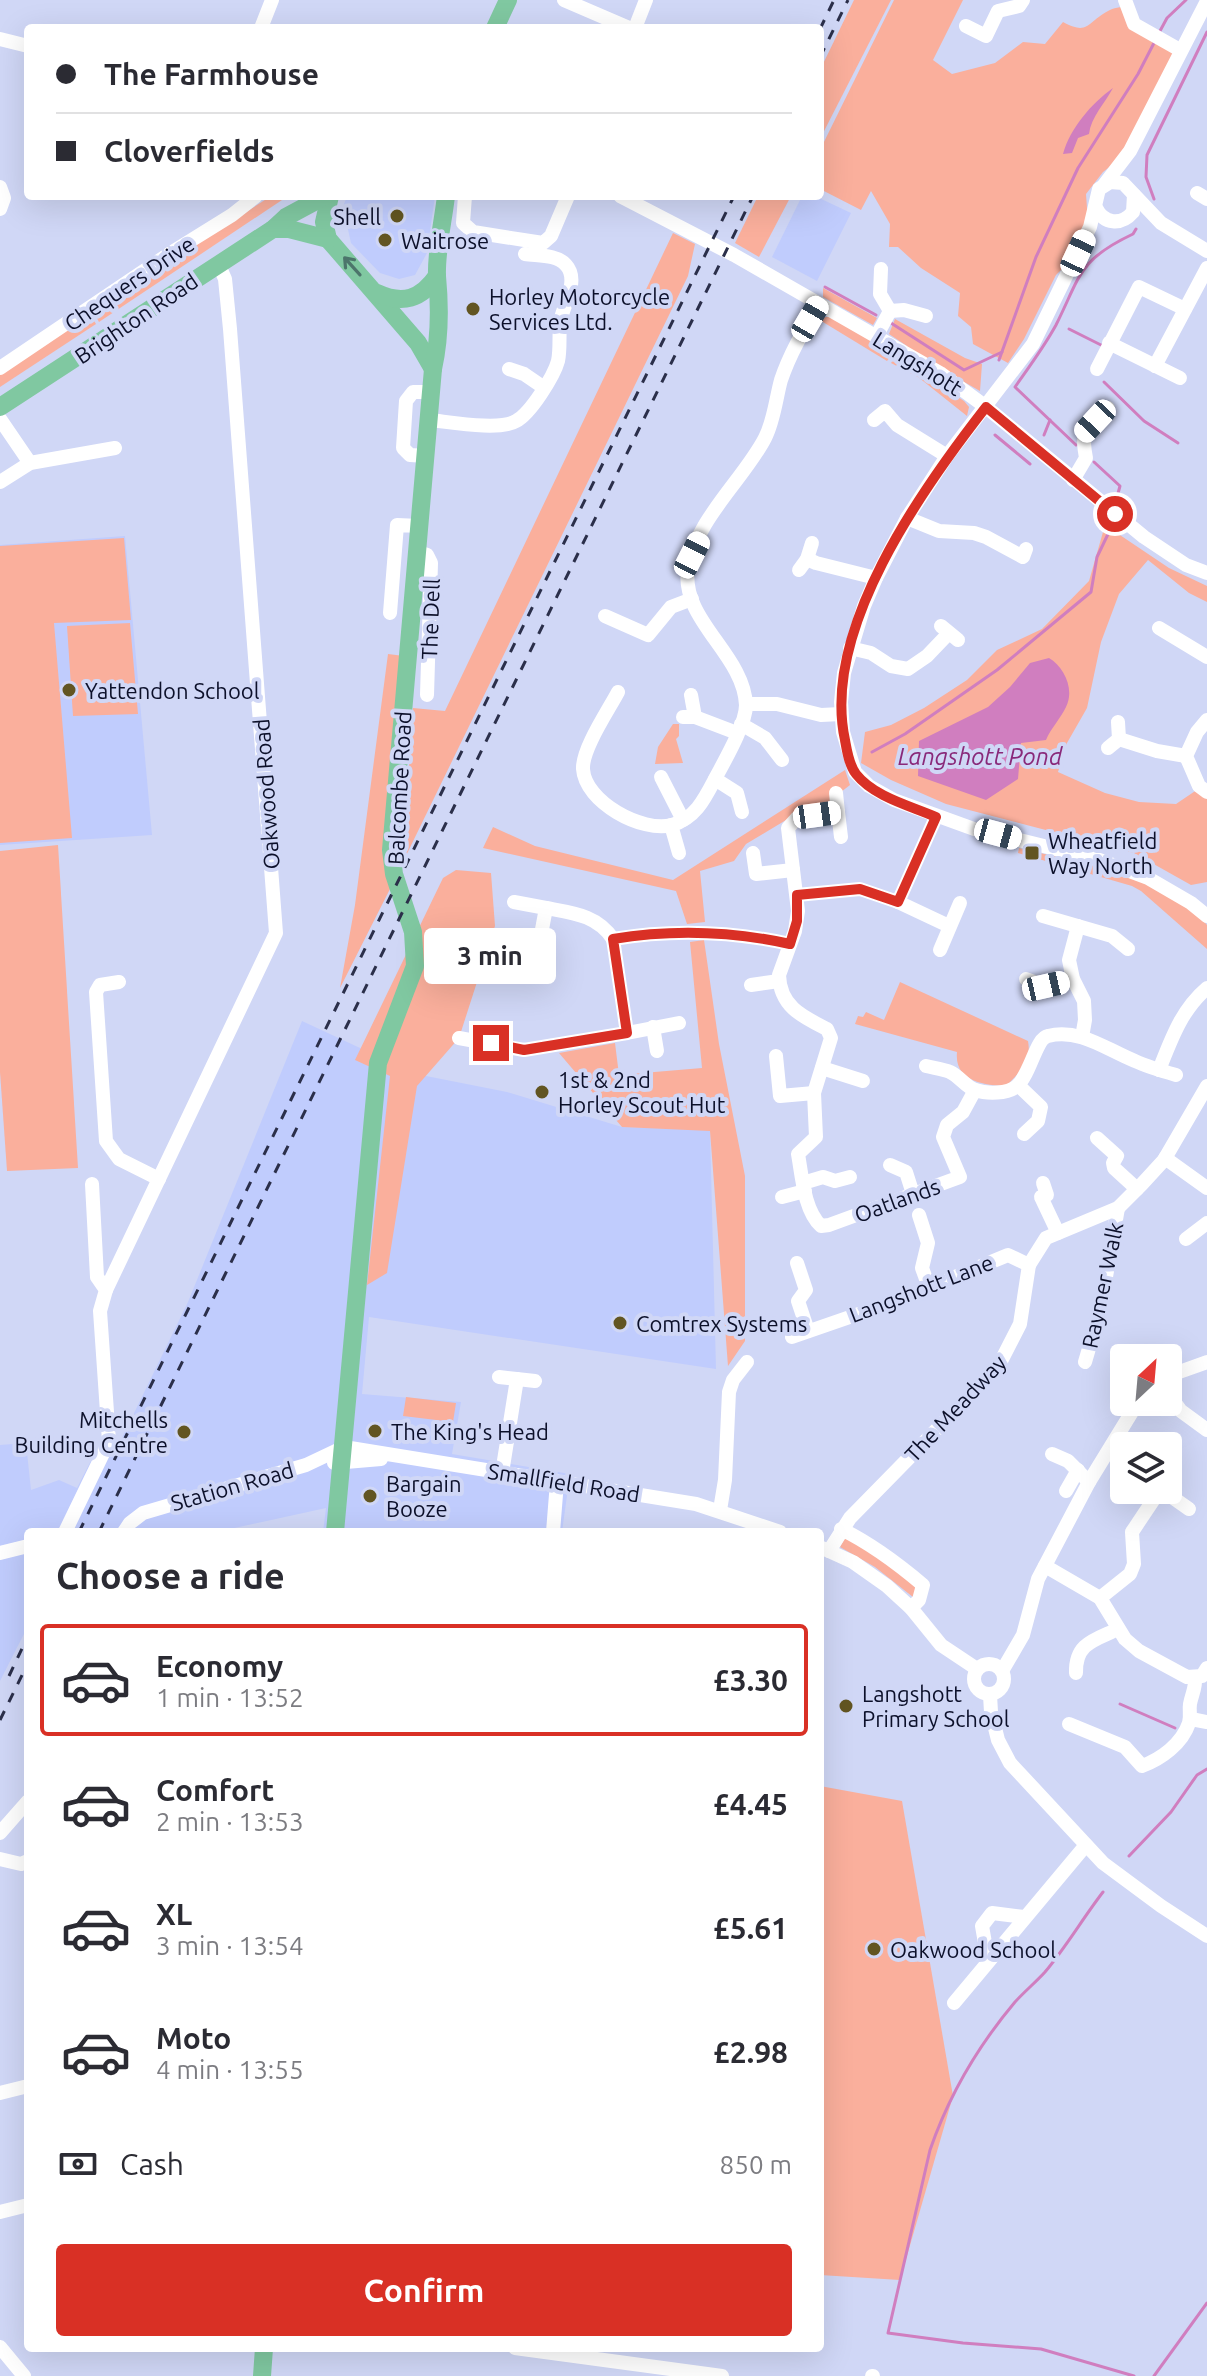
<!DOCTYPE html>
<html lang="en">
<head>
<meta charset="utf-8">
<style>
	:root { --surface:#fff; --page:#f2f2f3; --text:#2b2b33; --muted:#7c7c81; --line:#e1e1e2; --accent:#d93025 }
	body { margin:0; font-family:Ubuntu,sans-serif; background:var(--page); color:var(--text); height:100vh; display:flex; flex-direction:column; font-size:30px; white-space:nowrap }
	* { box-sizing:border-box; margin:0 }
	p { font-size:26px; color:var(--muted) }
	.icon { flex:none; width:44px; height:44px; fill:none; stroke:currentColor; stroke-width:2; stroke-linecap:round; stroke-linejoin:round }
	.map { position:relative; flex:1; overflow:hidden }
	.side { position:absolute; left:24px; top:1528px; width:800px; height:824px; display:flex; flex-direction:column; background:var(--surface); border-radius:8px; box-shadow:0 8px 32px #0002 }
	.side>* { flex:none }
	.guide { position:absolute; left:24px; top:24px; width:800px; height:176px; border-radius:8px; box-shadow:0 8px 32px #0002; display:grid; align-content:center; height:176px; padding:0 32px; background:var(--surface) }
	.needle { width:52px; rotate:26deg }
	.buttons { position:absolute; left:1110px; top:1344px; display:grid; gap:16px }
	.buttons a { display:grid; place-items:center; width:72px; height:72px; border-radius:8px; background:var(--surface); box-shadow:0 8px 32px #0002; font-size:40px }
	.end { position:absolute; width:36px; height:36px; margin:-18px; border:10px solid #d93025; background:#fff; box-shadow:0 0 0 4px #fff }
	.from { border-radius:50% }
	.bubble { position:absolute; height:56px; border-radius:8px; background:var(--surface); box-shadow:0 8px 32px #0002; font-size:26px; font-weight:600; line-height:56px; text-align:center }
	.car { position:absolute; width:24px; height:48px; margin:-24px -12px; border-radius:10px; box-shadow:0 0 6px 2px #0007; background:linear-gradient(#fff 24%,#345 0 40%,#fff 0 76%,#345 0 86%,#fff 0) }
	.guide b { display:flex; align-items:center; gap:28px; height:76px; font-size:30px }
	.guide b+b { border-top:2px solid var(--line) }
	.guide i { width:20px; height:20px; background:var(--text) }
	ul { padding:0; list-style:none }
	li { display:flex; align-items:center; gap:24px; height:112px; margin:0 16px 12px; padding:0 16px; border:4px solid transparent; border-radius:8px }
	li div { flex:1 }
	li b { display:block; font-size:30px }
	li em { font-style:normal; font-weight:600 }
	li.active { border-color:var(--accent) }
	li>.icon { width:72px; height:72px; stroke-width:1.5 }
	h2 { padding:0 32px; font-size:36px; line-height:96px }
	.pay { display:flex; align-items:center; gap:20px; height:88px; padding:0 32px; font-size:30px }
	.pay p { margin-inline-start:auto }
	.cta { display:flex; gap:16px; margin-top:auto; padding:16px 32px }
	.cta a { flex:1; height:92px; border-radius:8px; background:var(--accent); color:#fff; font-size:32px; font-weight:600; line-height:92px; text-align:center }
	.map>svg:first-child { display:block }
	.built { fill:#c0ccfd }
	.green { fill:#faaf9c }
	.water { fill:#d07ebf }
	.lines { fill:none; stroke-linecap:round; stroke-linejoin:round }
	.stream { stroke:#d07ebf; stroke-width:3 }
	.minor { stroke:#fff; stroke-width:14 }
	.major { stroke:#80c8a1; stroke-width:18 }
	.rail { stroke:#2b2f4a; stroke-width:3; stroke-dasharray:10 10; stroke-linecap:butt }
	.oneway { stroke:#4c756b }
	.route { stroke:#d93025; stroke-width:10 }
	.poi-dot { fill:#625522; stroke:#d0d7f6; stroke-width:3 }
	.labels { text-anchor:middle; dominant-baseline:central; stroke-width:8; stroke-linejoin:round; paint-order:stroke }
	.poi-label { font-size:22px; fill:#0c102a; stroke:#d0d7f6; text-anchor:start }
	.street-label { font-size:22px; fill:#0c102a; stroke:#d0d7f6 }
	.water-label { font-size:24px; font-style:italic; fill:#89297a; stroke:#d0d7f6 }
</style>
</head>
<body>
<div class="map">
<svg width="1207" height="2376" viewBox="0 0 1207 2376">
	<rect width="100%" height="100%" fill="#d0d7f6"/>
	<g class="built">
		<path d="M347,196H435L427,253L415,275L399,279L380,273L351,243L343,207Z"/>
		<path d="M802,196H815L851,213L817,281L772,257Z"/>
		<path d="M125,536L152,835L0,845V545Z"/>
		<path d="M302,1021L416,1074L507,1092L622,1127L710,1130L716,1369L369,1317L362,1394L461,1402L452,1454L570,1474L562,1532H323L326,1508L216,1532H28V1626L0,1681V1445L26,1443L31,1490L59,1480L77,1488L101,1441L119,1444L188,1302Z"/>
	</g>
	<g class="green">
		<path d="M854,0H891L820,139V70Z"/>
		<path d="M894,0H963L933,60L952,74L995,63L1023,42L1045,44L1063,22C1089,36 1087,22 1108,11C1113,8 1121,7 1127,6L1134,24L1180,50L1130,151L1103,172L1086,194L1088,222L1078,253L1056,275L1024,339L1008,363L973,344L971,327L958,316L960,293L921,268L898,247H889L890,224L871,191L861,210L820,189V150Z"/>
		<path d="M271,196H288L99,322L93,311Z"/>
		<path d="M758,196H791L759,257L735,243Z"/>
		<path d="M673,233L695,244L688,276L402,864L413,708L445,711Z"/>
		<path d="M823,288L877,318L873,325L823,297Z"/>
		<path d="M89,313L96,324L0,387V372Z"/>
		<path d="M826,317H831L893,353L887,361L818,319Z"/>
		<path d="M895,319L965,358L982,364L980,391L906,349L907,346L889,334Z"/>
		<path d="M896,356L964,401L969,407L967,416L918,377L891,363Z"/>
		<path d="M1105,525L1169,568L1207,586V602L1189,593L1148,560L1119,594L1101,642L1087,708L1067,743L1058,772L1105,793L1139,802L1176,804L1207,783V882L1191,885L1134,853L946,804L891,780L861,763L865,732L891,725L924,708L967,680L997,650L1042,629L1089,581Z"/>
		<path d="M124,538L131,620L54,623L72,838L0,843V546Z"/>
		<path d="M130,623L138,714L73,716L67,626Z"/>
		<path d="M388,654L404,656L390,889L340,988L355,905Z"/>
		<path d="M673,724H679V736L676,739L683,763L655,764L658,747Z"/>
		<path d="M845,770L850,785L823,806L791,817L746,844L734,861L700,871L705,922L687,924L676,891L483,848L493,827L535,846L673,880Z"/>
		<path d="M58,845L78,1168L7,1171L0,1072V851Z"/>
		<path d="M1019,848C1078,863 1166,876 1207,925V949L1141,891L1132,886L1018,853Z"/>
		<path d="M456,870L491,873L495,926L459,1038L417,1086L387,1273L367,1285L390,1076L355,1060L443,878Z"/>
		<path d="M704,940L719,1044L745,1176V1341L728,1366L710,1131L622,1127L559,1053L615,1043L619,1075L702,1068L690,942Z"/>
		<path d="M900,982L1028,1041C1032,1061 1019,1073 1006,1086C985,1085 954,1082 957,1052L855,1024L858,1016L863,1017L866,1012L884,1020Z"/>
		<path d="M406,1397L456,1403L453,1422L403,1416Z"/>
		<path d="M845,1538L864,1547L918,1586L913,1597L875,1567L840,1547Z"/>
		<path d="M820,1786L902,1801L953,2096L900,2280L820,2275Z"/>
	</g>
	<g class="water">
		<path d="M1113,88C1105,103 1091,117 1089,134L1078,138L1072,153L1063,154C1070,128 1092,103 1113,88Z"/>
		<path d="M1049,658C1064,667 1075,689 1066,707C1061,718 1051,728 1046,740L1021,743L1018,779L986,800L918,776L919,741L988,707L1010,687L1030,663Z"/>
	</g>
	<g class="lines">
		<g class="stream">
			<path d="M1160,31L1167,18L1186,0"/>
			<path d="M1154,199L1146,177L1147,155L1207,32"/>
			<path d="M825,287L876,315"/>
			<path d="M891,323L964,370L1002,352"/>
			<path d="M1069,329L1101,345"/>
			<path d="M999,360L1036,257L1078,168L1138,74L1155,41"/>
			<path d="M1104,382L1144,421L1178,443"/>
			<path d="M995,435L1030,464"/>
			<path d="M1044,435L1050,420"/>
			<path d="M1076,445L1015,387C1029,367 1044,347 1056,325C1081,275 1078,260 1133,234L1136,229"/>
			<path d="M1094,462L1120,486L1117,497"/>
			<path d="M872,752L905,734L997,670L1091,592L1097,557L1110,530"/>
			<path d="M1120,1704L1175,1728"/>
			<path d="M1129,1856L1171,1812L1197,1775L1207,1769"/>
			<path d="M1103,1892C1083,1918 1066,1947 1045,1972C1036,1982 1025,1991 1015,2002C978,2046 949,2095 930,2150L888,2333L963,2343L1041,2349L1134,2376"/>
			<path d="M1154,2376L1207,2303"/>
		</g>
		<g class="minor">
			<path d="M564,0L629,28"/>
			<path d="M1125,0L1134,24L1180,50"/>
			<path d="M966,26L986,36L998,11L1019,6L1023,0"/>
			<path d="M261,28L272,0"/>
			<path d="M635,28L646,0"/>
			<path d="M0,39L28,46"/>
			<path d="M1104,185L1130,151L1207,1"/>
			<path d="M0,187L4,198L0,209"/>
			<path d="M1197,193L1207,199"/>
			<path d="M465,196L463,223L473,232L543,243L551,236L568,196"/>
			<path d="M620,196L734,255L940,373L986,407L1144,537L1186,565L1207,573"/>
			<path d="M1096,208C1104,224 1121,226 1133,212L1134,195"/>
			<path d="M1207,251L1161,223L1123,183L1110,182L1099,189L1090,227L1033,344L947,456L907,518L876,578L864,606L844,673L841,702L843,732L855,772L869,786L894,800L974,829L1097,859L1148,878L1191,903L1207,916"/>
			<path d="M890,311L904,310L926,316"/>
			<path d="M876,337L890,311L880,294L881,269"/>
			<path d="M1109,343L1180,378"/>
			<path d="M1155,366L1207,268"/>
			<path d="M0,368L166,256L232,215L256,196"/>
			<path d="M509,369L524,374L543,387"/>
			<path d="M1097,369L1139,287L1185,309"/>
			<path d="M0,419L30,463"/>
			<path d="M430,420C450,422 500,431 516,421C530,414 554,376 558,361C561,347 558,332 561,318C565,302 579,279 566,265C557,254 537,256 525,254"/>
			<path d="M874,420L885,411L897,425L947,456"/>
			<path d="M426,456L410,455L403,448L406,401L413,392H432"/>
			<path d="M1073,480L1086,458C1080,427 1087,430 1108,408"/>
			<path d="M0,482L30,463L115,448"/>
			<path d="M907,518L939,531L974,533L986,537L1023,557L1026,549"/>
			<path d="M418,552L427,555L431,563L427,695"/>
			<path d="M807,559L816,563L876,578"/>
			<path d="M799,570L807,559L812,543"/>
			<path d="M390,613L397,525L419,526"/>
			<path d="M605,616L648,635L671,607L692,599"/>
			<path d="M941,626L958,640"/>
			<path d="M1159,628L1207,657"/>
			<path d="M850,648L871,653L891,666L908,669L927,656L949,633"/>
			<path d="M618,692C608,711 582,749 583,769C585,802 642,833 672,825C696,818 705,798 716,777C725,760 746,724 746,705C744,654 680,620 688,568C696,519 744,479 765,438C774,421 776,398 781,380C790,353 805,328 819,304"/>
			<path d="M691,695L695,717"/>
			<path d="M746,704H777L821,715L841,714"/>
			<path d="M683,717H695L737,733"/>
			<path d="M1207,720L1197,732L1186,756L1199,786L1207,792"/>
			<path d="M741,724L765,738L782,760"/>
			<path d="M1119,739L1157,751L1186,756"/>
			<path d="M1108,748L1119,739L1118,722"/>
			<path d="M661,777L683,820"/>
			<path d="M715,779L737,793L742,812"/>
			<path d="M836,793L838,812"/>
			<path d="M671,825L679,853"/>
			<path d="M841,837L838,812L797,818L788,828L798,911L795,931L779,975C780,1007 803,1017 827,1029L831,1038L814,1093L816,1137L798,1154C802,1176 804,1210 821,1226L829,1225L960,1177L943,1137L947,1125L963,1112L975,1090"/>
			<path d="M753,853L756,874L793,870"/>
			<path d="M797,895L860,889L898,902L949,926"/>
			<path d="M514,902L546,908"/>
			<path d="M898,902L936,817"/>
			<path d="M1043,916L1112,936L1128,949"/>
			<path d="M1078,926L1069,960L1073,979L1084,1001L1085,1020L1082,1037"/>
			<path d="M613,939C672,929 731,931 790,944"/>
			<path d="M940,950L960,903"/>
			<path d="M537,956L546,908C573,913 597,915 613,939"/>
			<path d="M1026,979L1046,986L1073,979"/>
			<path d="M119,982L100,985L96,992L106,1141L119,1159L159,1179"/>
			<path d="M751,985L779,981"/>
			<path d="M653,1027L657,1051"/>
			<path d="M627,1033L679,1023"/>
			<path d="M459,1038L524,1050L627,1033L613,939"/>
			<path d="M776,1056L780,1096L814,1093"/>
			<path d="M926,1066C934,1068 944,1069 950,1072C959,1076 966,1087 975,1090C987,1094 1008,1094 1017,1086C1031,1073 1036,1038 1048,1036C1080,1028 1107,1050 1135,1061C1148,1067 1162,1071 1176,1075"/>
			<path d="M822,1068L863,1081"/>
			<path d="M1159,1070C1171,1040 1181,1010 1207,988"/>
			<path d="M1018,1085L1041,1107L1038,1121L1024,1134"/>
			<path d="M1097,1138L1117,1156L1113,1163L1114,1168L1137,1189"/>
			<path d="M1165,1158L1207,1188"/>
			<path d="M890,1165L906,1172L913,1194"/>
			<path d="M803,1183L823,1177L835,1181L850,1177"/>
			<path d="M1043,1183L1047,1195L1041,1197L1058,1233"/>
			<path d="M782,1197L805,1191"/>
			<path d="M919,1215L928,1243L922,1268L929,1287"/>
			<path d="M1186,1239L1207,1223"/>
			<path d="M797,1263L806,1290L798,1301L808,1331"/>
			<path d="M106,1290L276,933L230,329L225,279L218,263"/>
			<path d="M792,1337L899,1300L1008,1255L1029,1265L1046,1238L1118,1208L1142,1184L1164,1160L1207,1086"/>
			<path d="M1085,1362L1100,1311L1118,1208"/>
			<path d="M1168,1376L1207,1362"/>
			<path d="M499,1377L535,1381"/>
			<path d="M1168,1393L1181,1411L1207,1430"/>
			<path d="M1052,1454L1068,1461L1089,1482"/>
			<path d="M334,1463L381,1459"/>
			<path d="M502,1473L517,1379"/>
			<path d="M1162,1490L1189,1509"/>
			<path d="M1066,1491L1078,1470"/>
			<path d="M720,1510L725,1480L729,1392L733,1380L747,1362"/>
			<path d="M841,1529C872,1544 897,1563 923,1585L919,1600L911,1608"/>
			<path d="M65,1532L109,1441L100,1311L106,1290L97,1277L92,1184"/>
			<path d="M124,1532L130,1523L143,1513L306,1465L344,1447L696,1504L780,1532"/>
			<path d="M553,1532L557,1482"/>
			<path d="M820,1547L853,1562L887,1586L911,1608L941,1645L977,1669"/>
			<path d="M829,1551L850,1518L998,1367L1020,1324L1029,1265"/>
			<path d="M0,1553L28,1546"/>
			<path d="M1045,1566L1100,1598L1125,1639L1139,1651L1187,1677L1202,1676L1207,1668"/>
			<path d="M1100,1598L1130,1574L1134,1564L1132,1532L1160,1490"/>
			<circle cx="989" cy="1679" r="15"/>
			<path d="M1002,1671L1023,1635L1038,1579L1089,1482L1138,1402"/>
			<path d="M1076,1673C1075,1643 1095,1640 1118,1629"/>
			<path d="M990,1695L991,1712L998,1740L1010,1763L1103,1863L1161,1906L1207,1936"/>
			<path d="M1191,1719L1207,1722"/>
			<path d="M1069,1724L1125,1747L1142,1766C1161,1759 1182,1744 1189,1723C1191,1716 1189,1710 1190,1704C1192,1694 1196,1687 1195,1678"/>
			<path d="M0,1833L28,1801"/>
			<path d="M0,1859L21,1864L28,1861"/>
			<path d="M988,1960L982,1926L992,1913L1024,1917"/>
			<path d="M954,2003L1086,1845"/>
			<path d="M0,2093L28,2086"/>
			<path d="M0,2212L28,2205"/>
			<path d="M0,2347L24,2376"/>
			<path d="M515,2348L722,2376"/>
			<path d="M872,2376H873"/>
		</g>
		<g class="major">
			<path d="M495,28L508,0"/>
			<path d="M330,196L324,222L328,239L418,343L433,369"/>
			<path d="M273,229H289L328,239"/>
			<path d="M377,293C403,305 421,299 437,276"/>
			<path d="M0,407L273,229L286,217L325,196"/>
			<path d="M335,1532L378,1063L415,966L413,932L394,874L391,850L433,369C440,338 440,307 437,276C436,251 443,222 446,196"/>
			<path d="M262,2376L264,2348"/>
		</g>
		<g class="rail">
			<path d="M820,29L834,0"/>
			<path d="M820,57L848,0"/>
			<path d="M79,1532L734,196"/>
			<path d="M99,1532L753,196"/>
			<path d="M9,1676L28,1636"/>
			<path d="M0,1720L28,1663"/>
		</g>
	</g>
	<defs><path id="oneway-shaft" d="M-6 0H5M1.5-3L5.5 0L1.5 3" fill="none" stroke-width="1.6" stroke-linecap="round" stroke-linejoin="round" transform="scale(2)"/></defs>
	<use class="oneway" href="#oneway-shaft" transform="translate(352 266) rotate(-132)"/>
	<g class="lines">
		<path class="route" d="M491,1043L524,1050L627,1033L613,939C672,929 731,931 790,944L797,921V895L860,889L898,902L936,817C911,806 874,797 856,774C849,765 847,751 845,740C821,630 922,489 986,407L1115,514"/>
	</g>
	<g class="poi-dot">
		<circle cx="397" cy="216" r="8"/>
		<circle cx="385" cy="240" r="8"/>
		<circle cx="473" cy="309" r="8"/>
		<circle cx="69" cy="690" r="8"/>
		<rect x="1024" y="845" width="16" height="16" rx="4"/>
		<circle cx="542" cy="1092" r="8"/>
		<circle cx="620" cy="1323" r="8"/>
		<circle cx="375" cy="1431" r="8"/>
		<circle cx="184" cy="1432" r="8"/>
		<circle cx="370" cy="1496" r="8"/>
		<circle cx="846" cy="1706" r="8"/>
		<circle cx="874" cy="1949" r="8"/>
	</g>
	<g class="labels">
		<g class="poi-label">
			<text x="381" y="216" text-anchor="end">Shell</text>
			<text x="401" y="240">Waitrose</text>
			<text x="489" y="296">Horley Motorcycle<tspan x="489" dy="25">Services Ltd.</tspan></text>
			<text x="85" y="690">Yattendon School</text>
			<text x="1048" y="840">Wheatfield<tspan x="1048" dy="25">Way North</tspan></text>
			<text x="558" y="1079">1st &amp; 2nd<tspan x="558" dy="25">Horley Scout Hut</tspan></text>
			<text x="636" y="1323">Comtrex Systems</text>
			<text x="168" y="1419" text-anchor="end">Mitchells<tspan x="168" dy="25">Building Centre</tspan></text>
			<text x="391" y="1431">The King's Head</text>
			<text x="386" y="1483">Bargain<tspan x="386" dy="25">Booze</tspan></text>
			<text x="862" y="1693">Langshott<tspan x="862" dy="25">Primary School</tspan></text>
			<text x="890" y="1949">Oakwood School</text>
		</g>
		<g class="street-label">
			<text transform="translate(129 283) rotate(-34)">Chequers Drive</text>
			<text transform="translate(136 318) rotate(-34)">Brighton Road</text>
			<text transform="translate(918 363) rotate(32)">Langshott</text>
			<text transform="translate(430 619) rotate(-88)">The Dell</text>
			<text transform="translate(399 788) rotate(-87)">Balcombe Road</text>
			<text transform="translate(266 794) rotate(-94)">Oakwood Road</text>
			<text transform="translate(897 1200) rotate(-20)">Oatlands</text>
			<text transform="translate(1102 1285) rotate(-78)">Raymer Walk</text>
			<text transform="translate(921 1288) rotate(-21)">Langshott Lane</text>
			<text transform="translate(955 1408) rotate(-47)">The Meadway</text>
			<text transform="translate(564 1482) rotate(9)">Smallfield Road</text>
			<text transform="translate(232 1486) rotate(-16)">Station Road</text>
		</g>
		<g class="water-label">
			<text x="980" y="756">Langshott Pond</text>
		</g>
	</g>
</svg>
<div class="buttons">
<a><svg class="needle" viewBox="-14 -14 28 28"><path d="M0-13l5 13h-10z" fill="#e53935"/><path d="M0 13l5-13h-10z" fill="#7c7c81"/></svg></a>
<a><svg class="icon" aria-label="layers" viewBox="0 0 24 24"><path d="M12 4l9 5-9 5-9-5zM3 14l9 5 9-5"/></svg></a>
</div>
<i class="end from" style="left:1115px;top:514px"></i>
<i class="end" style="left:491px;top:1043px"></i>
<div class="bubble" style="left:424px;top:928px;width:132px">3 min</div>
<i class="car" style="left:1078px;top:253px;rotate:25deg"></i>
<i class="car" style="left:810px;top:319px;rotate:30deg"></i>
<i class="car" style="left:1095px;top:421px;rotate:223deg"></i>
<i class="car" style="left:692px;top:555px;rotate:27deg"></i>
<i class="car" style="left:817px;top:815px;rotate:82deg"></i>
<i class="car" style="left:998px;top:834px;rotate:105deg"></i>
<i class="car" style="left:1046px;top:986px;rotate:77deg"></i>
<div class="guide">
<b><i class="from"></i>The Farmhouse</b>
<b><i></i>Cloverfields</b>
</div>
<section class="side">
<h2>Choose a ride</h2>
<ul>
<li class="active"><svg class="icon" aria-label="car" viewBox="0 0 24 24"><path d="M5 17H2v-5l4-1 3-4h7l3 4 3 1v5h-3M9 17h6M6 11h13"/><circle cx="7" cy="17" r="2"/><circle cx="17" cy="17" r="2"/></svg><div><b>Economy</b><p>1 min · 13:52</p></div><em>£3.30</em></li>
<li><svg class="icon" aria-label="car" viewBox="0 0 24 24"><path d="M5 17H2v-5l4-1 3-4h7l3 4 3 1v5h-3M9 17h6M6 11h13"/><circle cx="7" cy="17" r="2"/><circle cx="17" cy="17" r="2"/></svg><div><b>Comfort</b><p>2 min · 13:53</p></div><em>£4.45</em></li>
<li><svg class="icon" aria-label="car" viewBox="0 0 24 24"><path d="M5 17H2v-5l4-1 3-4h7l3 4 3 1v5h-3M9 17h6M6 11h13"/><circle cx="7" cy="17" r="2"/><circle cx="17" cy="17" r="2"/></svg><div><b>XL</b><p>3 min · 13:54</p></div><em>£5.61</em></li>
<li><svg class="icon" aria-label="car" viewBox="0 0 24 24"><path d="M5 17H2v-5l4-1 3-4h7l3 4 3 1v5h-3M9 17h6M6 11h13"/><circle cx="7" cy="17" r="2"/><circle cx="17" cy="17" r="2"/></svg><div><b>Moto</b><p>4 min · 13:55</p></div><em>£2.98</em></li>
</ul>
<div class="pay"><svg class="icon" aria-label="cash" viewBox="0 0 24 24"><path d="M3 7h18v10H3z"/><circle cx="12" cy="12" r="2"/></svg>Cash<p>850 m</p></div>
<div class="cta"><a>Confirm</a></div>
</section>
</div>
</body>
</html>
